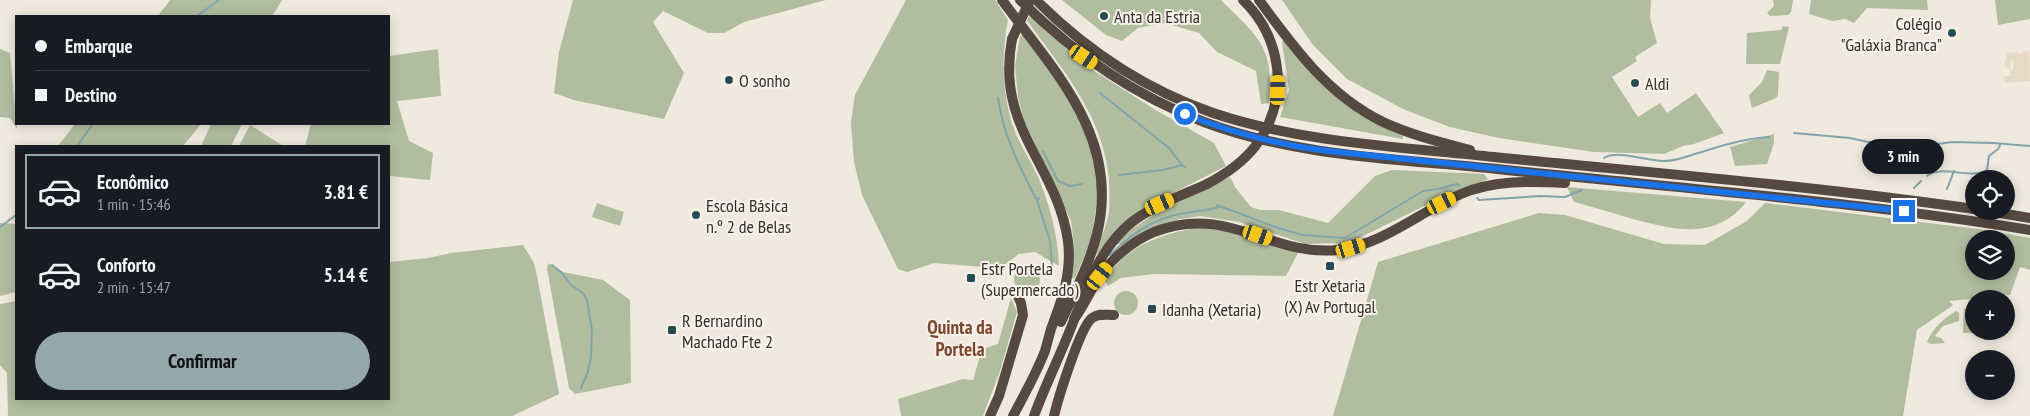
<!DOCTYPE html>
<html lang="pt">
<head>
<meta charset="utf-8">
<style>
	:root { --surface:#171b24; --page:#20242c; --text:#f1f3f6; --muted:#9ea1a6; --line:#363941; --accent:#94a8ac }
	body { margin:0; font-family:"PT Sans Narrow",sans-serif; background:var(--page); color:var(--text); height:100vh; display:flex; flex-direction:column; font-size:19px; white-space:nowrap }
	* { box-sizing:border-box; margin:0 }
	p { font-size:16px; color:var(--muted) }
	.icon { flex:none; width:28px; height:28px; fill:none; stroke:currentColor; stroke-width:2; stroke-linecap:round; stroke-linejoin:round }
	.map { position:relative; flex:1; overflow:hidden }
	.panel { position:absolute; left:15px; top:145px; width:375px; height:255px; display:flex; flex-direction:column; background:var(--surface); border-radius:0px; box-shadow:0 2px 12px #0003 }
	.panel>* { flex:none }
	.banner { position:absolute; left:15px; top:15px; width:375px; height:110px; border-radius:0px; box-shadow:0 2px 12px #0003; display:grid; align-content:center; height:110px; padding:0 20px; background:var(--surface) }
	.controls { position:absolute; left:1965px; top:170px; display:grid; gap:10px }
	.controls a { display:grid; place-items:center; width:50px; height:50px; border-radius:50%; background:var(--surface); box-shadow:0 2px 12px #0003; font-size:25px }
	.end { position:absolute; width:22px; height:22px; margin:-11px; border:6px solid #1a73e8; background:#fff; box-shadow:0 0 0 2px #fff }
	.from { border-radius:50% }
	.bubble { position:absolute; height:35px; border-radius:18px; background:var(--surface); box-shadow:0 2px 12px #0003; font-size:16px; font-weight:700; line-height:35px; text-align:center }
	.car { position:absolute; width:15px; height:30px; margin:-15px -8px; border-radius:6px; box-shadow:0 0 4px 1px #0007; background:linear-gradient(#f5c518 24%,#345 0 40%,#f5c518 0 76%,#345 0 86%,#f5c518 0) }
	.banner b { display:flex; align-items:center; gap:18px; height:48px; font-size:19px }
	.banner b+b { border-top:1px solid var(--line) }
	.banner i { width:12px; height:12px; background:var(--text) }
	ul { padding:9px 0 0; list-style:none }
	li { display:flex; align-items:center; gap:15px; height:75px; margin:0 10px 8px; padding:0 10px; border:2px solid transparent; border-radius:0px }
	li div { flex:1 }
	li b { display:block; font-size:19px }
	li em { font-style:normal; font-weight:700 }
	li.active { border-color:var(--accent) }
	li>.icon { width:45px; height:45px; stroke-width:1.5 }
	.primary-button { display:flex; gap:10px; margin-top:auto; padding:10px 20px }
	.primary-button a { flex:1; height:58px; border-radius:30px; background:var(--accent); color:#111; font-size:20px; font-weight:700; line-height:58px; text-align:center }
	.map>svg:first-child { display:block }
	.green { fill:#b1bd9f; fill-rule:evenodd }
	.plaza { fill:#e6dac7 }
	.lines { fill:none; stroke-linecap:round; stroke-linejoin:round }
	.stream { stroke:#80a5aa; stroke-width:2 }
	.motorway { stroke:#554941; stroke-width:10 }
	.motorway-bridge { stroke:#554941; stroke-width:10 }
	.route { stroke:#1a73e8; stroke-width:6 }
	.poi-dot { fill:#234c52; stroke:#f8f2ea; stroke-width:2 }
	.labels { text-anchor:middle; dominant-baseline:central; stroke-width:4; stroke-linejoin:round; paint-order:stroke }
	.poi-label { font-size:18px; fill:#352e29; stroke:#f8f2ea; text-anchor:start }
	.neighbourhood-label { font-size:19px; font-weight:bold; fill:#7c442b; stroke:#f8f2ea }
</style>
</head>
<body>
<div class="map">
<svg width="2030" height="416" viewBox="0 0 2030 416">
	<rect width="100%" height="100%" fill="#f0e9de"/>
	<g class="green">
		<path d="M170,0H282L272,16H158Z"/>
		<path d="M573,0H826L744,22L724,33H708L663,11L653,22L684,73L664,119L574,100L554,93L559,52Z"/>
		<path d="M906,0H995L1008,20C1001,55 1002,95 1014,129C1021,148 1034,165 1041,184C1051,210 1058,238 1059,266L1035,252L1019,254L1004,265L984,267L934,263L907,272L898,269L862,195L854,162L851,122L855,95Z"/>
		<path d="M1062,0H1221C1259,38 1274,46 1269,103L1261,104L1256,71L1217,52L1199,33L1165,23L1138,28L1122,41L1106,35Z"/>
		<path d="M1282,0H1651L1650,18L1657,43L1635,57L1637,61L1612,77L1638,117L1660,103L1667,113L1696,93L1724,133L1694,144L1683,146L1664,154L1594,152L1499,138L1450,127L1405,110L1347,79L1313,45Z"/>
		<path d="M1773,0H1793L1791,12L1788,15L1770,16L1767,13L1774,6Z"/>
		<path d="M1811,0H1927L1928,10L1867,8L1854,23L1845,19L1832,21L1809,14Z"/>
		<path d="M1995,0H2030V19L1998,25Z"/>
		<path d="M1029,16L1088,67L1154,109L1214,143L1226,166L1142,209L1095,256C1099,242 1107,226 1109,212C1116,132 1071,80 1027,21Z"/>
		<path d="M1783,26L1789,27L1780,64H1746L1747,33L1781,30Z"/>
		<path d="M1024,35L1052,73L1084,125L1093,155L1099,186L1092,238L1075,278L1071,279L1074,244L1071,221L1024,120L1018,97L1015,66L1020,36Z"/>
		<path d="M1284,39L1363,116L1403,136V139L1280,117L1289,90L1282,42Z"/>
		<path d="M0,49L10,53L17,129L10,118L0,117Z"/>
		<path d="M438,49L441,96L397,101L409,141L433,153L430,180L389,176V146H305L311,124H389V56Z"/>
		<path d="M1767,70L1779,72L1778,95L1776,98L1752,108L1749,95L1762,82Z"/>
		<path d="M75,124H201L183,146H58Z"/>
		<path d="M211,124H242L231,146H201Z"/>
		<path d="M250,125L283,146H239Z"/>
		<path d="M1774,134V143L1767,164L1735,166L1730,147Z"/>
		<path d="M1392,170L1484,174L1488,179L1445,196L1361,237L1344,243L1305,244L1239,222L1200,216L1180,219L1153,227L1123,246L1117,243C1149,210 1192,198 1230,177L1235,187L1251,207L1260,210H1279L1328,223L1375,176Z"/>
		<path d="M1567,187L1746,202C1715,242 1671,229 1629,218C1611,212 1592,207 1574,202Z"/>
		<path d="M597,203L624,212L620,226L592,217Z"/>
		<path d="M1765,203L1994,231L2030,238V270L2020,267L2010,295L1949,301L1953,305L1917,330L1903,416H1333L1378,262L1539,213L1565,215L1664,244L1705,245L1747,221ZM1974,239H2006V271H1974Z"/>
		<path d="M0,223L16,224V292L0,296Z"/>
		<path d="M1204,227L1230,231L1298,253L1286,276L1154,274L1121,278L1108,286L1104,279C1110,273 1116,265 1122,259C1145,239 1174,231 1204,227Z"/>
		<path d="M523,245L534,263L537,276L559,394L512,416H8L7,373L0,365V304L16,301V399H389V262L428,258L451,253Z"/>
		<path d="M548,263L550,265L552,264L563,272L603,280L630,300L631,383L575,394L569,388L547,269Z"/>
		<circle cx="1027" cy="279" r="13"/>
		<circle cx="1126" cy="303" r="12"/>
		<path d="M1011,298L1017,312L1000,371L983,416H901L898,399L963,379L973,380L982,349L998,344Z"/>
		<path d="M1974,306V331H1992L1991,337L1988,340H1984L1978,333H1963L1964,309Z"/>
		<path d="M1956,311L1959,313V321L1943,326L1935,336L1941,338L1945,343L1931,344L1927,342C1932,329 1944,318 1956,311Z"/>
	</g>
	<path class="plaza" d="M2026,51H2029L2030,81L2005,83L2004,76H2011L2010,70L2013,71L2014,59L2011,60L2010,70L2004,66L2007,53L2017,52V54H2020Z"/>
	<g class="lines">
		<g class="stream">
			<path d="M197,16L219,0"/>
			<path d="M1100,93L1169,148L1182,165"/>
			<path d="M998,98C1003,133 1018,164 1034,195L1037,200L1039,198"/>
			<path d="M1794,133L1850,138L1895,148L1917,147L1952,142L1993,143L2030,146"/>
			<path d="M77,146L93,124"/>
			<path d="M1043,151L1058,181L1070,186L1082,184"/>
			<path d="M1604,158C1619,149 1648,162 1665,161C1678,161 1690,155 1702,152C1723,145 1747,138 1769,137"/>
			<path d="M1119,175L1163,170L1182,165L1185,167"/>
			<path d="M1927,176C1943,164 1969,180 1987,170L1989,156L1998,149L2000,145"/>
			<path d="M1914,188L1921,181"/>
			<path d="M1947,189L1954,171"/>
			<path d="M1477,198L1479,200L1540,196L1565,197L1582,190"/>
			<path d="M1037,200L1050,241L1052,267"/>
			<path d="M1217,205L1278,228L1303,235L1345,238L1423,191L1438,189L1457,184L1460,186"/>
			<path d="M0,227L16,215"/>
			<path d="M1110,255C1130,235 1152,219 1180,214C1193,211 1207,211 1219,207"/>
			<path d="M552,265L562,273L571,285L583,293L587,300L592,330L591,357L588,372L581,388"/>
		</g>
		<g class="motorway">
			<path d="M1002,0C1054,71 1121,138 1097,234C1089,265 1074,294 1061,322"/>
			<path d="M1020,0C1073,53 1133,95 1204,122C1297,157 1400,159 1497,169C1675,188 1854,201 2030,230"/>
			<path d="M1036,0C1086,50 1147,90 1213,113C1303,143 1401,147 1494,157C1654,173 1815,186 1974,209"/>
			<path d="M1243,0C1269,25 1279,55 1278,90"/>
			<path d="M1259,0C1294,48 1328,95 1383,122C1411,135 1440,142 1470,150"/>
			<path d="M1012,39C995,128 1057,164 1068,241C1072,273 1062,300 1051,329C1049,336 1047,344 1045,351C1036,374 1024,395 1013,416"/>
			<path d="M1988,211L2030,218"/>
			<path d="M1074,319C1084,306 1090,291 1099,277C1112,258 1133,241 1154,232C1228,203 1270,257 1338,250C1383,245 1421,211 1461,194C1493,180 1531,181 1565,183"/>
			<path d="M990,416L999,396L1023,315L1021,303L1016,292"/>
			<path d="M1034,416C1046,383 1062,352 1074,320C1088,284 1100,248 1132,222C1154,205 1181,196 1207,184"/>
			<path d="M1054,416C1058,399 1080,327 1092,318C1099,313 1106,315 1114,315"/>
		</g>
		<g class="motorway-bridge">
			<path d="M1012,39L1030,0"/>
			<path d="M1207,184C1247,163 1271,137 1278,90"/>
		</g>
	</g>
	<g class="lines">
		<path class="route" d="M1185,114C1232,133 1278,145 1328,151L1904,211"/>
	</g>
	<g class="poi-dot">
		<circle cx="1104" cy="16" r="5"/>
		<circle cx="1952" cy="33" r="5"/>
		<circle cx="729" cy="80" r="5"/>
		<circle cx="1635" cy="83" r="5"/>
		<circle cx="696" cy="215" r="5"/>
		<rect x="1325" y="261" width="10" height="10" rx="2.5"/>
		<rect x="966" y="273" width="10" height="10" rx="2.5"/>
		<rect x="1147" y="304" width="10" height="10" rx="2.5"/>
		<rect x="667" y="325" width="10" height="10" rx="2.5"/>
	</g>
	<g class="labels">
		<g class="poi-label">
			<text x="1114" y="16">Anta da Estria</text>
			<text x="1942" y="23" text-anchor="end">Colégio<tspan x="1942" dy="21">"Galáxia Branca"</tspan></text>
			<text x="739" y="80">O sonho</text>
			<text x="1645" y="83">Aldi</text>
			<text x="706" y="205">Escola Básica<tspan x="706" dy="21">n.º 2 de Belas</tspan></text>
			<text x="981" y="268">Estr Portela<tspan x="981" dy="21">(Supermercado)</tspan></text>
			<text x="1330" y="285" text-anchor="middle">Estr Xetaria<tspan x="1330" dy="21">(X) Av Portugal</tspan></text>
			<text x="1162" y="309">Idanha (Xetaria)</text>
			<text x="682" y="320">R Bernardino<tspan x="682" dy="21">Machado Fte 2</tspan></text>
		</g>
		<g class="neighbourhood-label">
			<text x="960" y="327">Quinta da<tspan x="960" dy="22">Portela</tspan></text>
		</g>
	</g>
</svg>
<div class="controls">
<a><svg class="icon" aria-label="locate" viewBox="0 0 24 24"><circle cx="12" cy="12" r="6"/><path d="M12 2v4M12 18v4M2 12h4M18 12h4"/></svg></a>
<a><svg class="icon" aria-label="layers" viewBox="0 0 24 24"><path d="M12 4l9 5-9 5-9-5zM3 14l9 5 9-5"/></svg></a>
<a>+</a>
<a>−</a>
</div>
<i class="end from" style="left:1185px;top:114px"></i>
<i class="end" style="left:1904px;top:211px"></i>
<div class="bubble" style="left:1862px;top:139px;width:82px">3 min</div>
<i class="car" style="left:1084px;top:57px;rotate:124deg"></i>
<i class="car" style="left:1278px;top:90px;rotate:2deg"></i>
<i class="car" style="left:1442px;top:203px;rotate:64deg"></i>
<i class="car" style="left:1160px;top:204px;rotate:67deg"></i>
<i class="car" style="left:1258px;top:235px;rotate:109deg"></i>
<i class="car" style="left:1351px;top:248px;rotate:73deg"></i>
<i class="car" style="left:1100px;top:276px;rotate:39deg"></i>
<div class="banner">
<b><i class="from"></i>Embarque</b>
<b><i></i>Destino</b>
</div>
<section class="panel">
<ul>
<li class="active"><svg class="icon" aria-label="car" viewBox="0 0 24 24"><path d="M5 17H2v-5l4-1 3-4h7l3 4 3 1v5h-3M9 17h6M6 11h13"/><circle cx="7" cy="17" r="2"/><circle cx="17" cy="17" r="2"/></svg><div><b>Econômico</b><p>1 min · 15:46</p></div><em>3.81 €</em></li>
<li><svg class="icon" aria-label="car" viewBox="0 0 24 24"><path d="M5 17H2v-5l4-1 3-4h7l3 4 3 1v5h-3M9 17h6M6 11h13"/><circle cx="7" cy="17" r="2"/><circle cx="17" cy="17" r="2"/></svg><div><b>Conforto</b><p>2 min · 15:47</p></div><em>5.14 €</em></li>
</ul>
<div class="primary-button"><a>Confirmar</a></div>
</section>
</div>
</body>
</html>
